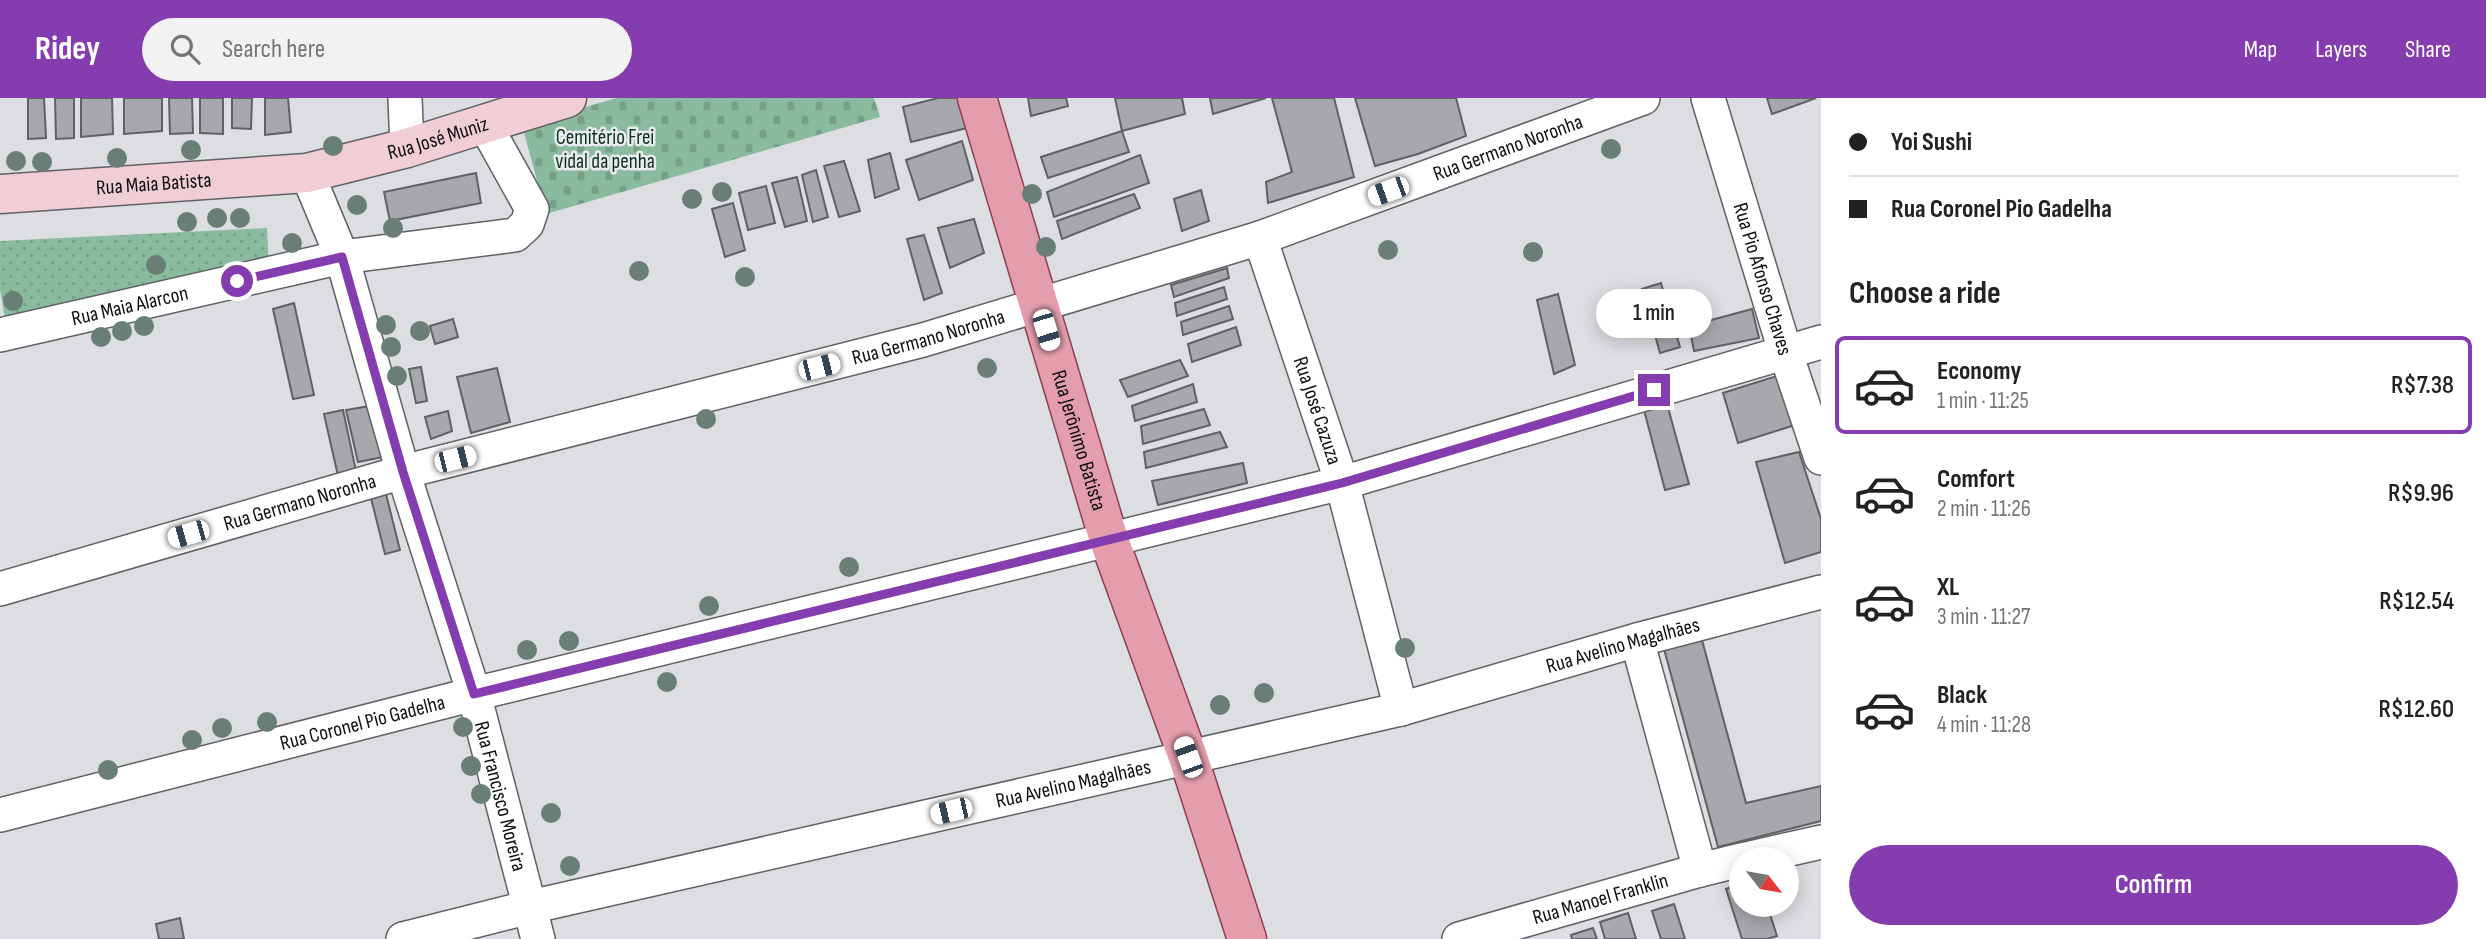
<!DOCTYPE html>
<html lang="en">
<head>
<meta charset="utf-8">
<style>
	:root { --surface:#fff; --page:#f2f2f2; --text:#222; --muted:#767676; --line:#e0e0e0; --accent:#853cae }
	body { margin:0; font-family:"Sofia Sans Condensed",sans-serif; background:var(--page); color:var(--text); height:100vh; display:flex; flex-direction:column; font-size:26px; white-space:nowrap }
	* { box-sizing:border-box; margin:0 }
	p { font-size:23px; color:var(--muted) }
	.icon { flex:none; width:38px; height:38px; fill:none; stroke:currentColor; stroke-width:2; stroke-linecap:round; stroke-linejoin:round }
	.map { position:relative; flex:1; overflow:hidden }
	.sheet { display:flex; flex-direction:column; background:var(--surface); width:665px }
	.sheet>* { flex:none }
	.top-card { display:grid; align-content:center; height:154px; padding:0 28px; background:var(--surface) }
	.needle { width:46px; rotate:121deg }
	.fabs { position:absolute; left:1729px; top:749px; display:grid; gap:14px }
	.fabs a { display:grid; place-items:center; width:70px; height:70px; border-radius:50%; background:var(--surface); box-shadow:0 4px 18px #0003; font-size:35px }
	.end { position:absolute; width:32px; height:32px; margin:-16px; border:9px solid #853cae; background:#fff; box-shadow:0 0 0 4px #fff }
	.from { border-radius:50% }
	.bubble { position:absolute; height:49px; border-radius:24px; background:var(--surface); box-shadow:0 4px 18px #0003; font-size:23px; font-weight:600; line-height:49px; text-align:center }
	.car { position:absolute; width:21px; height:42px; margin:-21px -10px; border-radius:9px; box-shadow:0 0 5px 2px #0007; background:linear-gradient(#fff 24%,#345 0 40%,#fff 0 76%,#345 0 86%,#fff 0) }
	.top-card b { display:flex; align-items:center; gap:24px; height:66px; font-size:26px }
	.top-card b+b { border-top:2px solid var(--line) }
	.top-card i { width:18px; height:18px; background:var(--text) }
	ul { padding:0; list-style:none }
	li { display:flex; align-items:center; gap:21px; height:98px; margin:0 14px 10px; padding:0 14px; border:4px solid transparent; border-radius:10px }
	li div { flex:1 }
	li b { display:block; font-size:26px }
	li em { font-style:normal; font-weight:600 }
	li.on { border-color:var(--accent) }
	li>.icon { width:63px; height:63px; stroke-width:1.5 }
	h2 { padding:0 28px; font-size:32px; line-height:84px }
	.primary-button { display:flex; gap:14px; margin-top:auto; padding:14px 28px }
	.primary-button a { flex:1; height:80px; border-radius:42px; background:var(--accent); color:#fff; font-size:28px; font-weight:600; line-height:80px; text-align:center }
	header { display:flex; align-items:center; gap:42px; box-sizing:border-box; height:98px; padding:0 35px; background:var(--accent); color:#fff }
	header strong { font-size:33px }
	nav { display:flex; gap:38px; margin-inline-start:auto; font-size:24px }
	.search { width:490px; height:63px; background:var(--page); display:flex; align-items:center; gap:18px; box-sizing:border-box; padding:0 24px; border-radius:38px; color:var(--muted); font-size:26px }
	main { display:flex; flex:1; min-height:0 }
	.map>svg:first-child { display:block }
	.green { fill:url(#green-dots) }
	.cemetery { fill:url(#cemetery-stones) }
	.building { fill:#a7a8ac; stroke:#5f6163; stroke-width:2 }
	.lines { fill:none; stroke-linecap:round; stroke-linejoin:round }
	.minor-casing { stroke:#5f6164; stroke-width:36 }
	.secondary-casing { stroke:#5f6164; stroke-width:41 }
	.primary-casing { stroke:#8c4051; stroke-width:41 }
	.minor { stroke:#fff; stroke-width:33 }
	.secondary { stroke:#f1ced5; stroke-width:38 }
	.primary { stroke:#e39dac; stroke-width:38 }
	.tree { fill:#697f76 }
	.route { stroke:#853cae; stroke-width:9 }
	.labels { text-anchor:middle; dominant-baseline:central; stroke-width:5; stroke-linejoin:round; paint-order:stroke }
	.street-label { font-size:21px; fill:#0d0e0f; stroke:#e9ebef }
	.park-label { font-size:21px; fill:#0b311f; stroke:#e9ebef }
</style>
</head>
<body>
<header>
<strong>Ridey</strong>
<div class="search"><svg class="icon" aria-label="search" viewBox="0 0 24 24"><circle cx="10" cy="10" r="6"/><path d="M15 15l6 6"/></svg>Search here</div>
<nav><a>Map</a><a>Layers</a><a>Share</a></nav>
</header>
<main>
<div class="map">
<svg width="1821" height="841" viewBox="0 0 1821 841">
	<defs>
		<pattern id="green-dots" width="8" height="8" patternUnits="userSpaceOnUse" patternTransform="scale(1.75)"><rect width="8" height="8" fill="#8abb9e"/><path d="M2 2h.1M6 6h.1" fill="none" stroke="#76a087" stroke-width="1.8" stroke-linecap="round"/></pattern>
		<pattern id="cemetery-stones" width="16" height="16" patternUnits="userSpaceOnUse" patternTransform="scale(1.75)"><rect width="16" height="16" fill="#8abb9e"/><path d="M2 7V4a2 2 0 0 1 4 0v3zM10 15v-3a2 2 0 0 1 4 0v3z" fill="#76a087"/></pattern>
	</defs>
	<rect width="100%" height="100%" fill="#dcdee1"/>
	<path class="green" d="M267,130L269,173L5,220L0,191V143Z"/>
	<path class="cemetery" d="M617,0H874L880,19L546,116L522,27Z"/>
	<g class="building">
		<path d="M28,0H44L46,40L28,41Z"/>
		<path d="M55,0H74V40L56,41Z"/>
		<path d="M81,0H112L113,36L81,39Z"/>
		<path d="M124,0H162V33L124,36Z"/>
		<path d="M169,0H192L193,35L170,36Z"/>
		<path d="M200,0H223V36L200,35Z"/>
		<path d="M232,0H252L251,31L232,30Z"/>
		<path d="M265,0H288L291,34L265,37Z"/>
		<path d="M938,0H966L975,28L911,44L903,9Z"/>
		<path d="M1028,0H1066L1068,8L1031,18Z"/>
		<path d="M1115,0H1182L1185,16L1122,33Z"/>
		<path d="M1210,0H1266L1213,16Z"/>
		<path d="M1272,0H1334L1354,79L1268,105L1266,84L1292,74Z"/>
		<path d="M1355,0H1456L1466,38L1418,56L1375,68Z"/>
		<path d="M1767,0H1816L1772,16Z"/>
		<path d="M1122,33L1129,54L1048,80L1041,59Z"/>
		<path d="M962,43L973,82L919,102L906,62Z"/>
		<path d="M890,55L899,91L875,100L868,62Z"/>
		<path d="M1140,57L1149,85L1054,119L1047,94Z"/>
		<path d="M844,63L860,113L839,119L824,68Z"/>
		<path d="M816,72L828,119L813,124L802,77Z"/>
		<path d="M476,75L481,105L390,123L384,94Z"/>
		<path d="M797,79L807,123L785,129L772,85Z"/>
		<path d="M766,88L775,125L748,132L739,95Z"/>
		<path d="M1201,92L1209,123L1182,133L1174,101Z"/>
		<path d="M1134,96L1140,110L1062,141L1057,123Z"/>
		<path d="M733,105L745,152L725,159L712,111Z"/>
		<path d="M974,121L984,155L950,170L938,130Z"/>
		<path d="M924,137L942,195L924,202L907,141Z"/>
		<path d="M1227,170L1229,180L1174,199L1171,187Z"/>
		<path d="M1661,185L1680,249L1660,255L1642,191Z"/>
		<path d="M1224,189L1227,201L1177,218L1175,205Z"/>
		<path d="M1558,196L1575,267L1554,276L1537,202Z"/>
		<path d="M294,205L314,297L293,301L273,211Z"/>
		<path d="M1229,208L1233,221L1183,237L1181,224Z"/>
		<path d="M1752,211L1759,240L1694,253L1689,228Z"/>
		<path d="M453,221L458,239L435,246L430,228Z"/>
		<path d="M1236,229L1241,247L1192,264L1188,246Z"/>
		<path d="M1180,262L1188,278L1128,299L1120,282Z"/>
		<path d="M421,269L427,303L416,305L409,271Z"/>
		<path d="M497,270L510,324L471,335L457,279Z"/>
		<path d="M1780,277L1795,327L1738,345L1723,295Z"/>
		<path d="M1193,286L1197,304L1135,323L1132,308Z"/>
		<path d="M1667,306L1689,386L1665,392L1644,312Z"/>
		<path d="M370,308L383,359L358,364L346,312Z"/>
		<path d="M1204,311L1210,327L1143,346L1141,328Z"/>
		<path d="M343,312L356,373L338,378L324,316Z"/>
		<path d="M448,313L452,333L431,341L425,319Z"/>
		<path d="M1220,334L1227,349L1146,370L1144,354Z"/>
		<path d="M1799,354L1821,421V454L1785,465L1756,364Z"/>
		<path d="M1243,365L1247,385L1158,407L1152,383Z"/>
		<path d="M386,396L400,452L385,456L371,400Z"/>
		<path d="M1702,542L1746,705L1821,688V723L1718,749L1664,551Z"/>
		<path d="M1741,786V807H1767L1777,838L1767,841H1742L1726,791Z"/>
		<path d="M1674,806L1685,841H1661L1652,813Z"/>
		<path d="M1628,815L1636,841H1605L1600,824Z"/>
		<path d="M180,820L184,841H159L156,826Z"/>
		<path d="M1593,830L1597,841H1572L1571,837Z"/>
	</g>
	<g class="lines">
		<defs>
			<g id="minor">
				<path d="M405,0L407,50"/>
				<path id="s1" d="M1708,0L1785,253L1821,360"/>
				<path id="s2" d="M307,75L342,159L403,374L474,596L538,841"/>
				<path id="s3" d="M1260,140L1342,385L1401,611"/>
				<path id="s4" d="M0,237L342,159L515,137L527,126L532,111L484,25"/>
				<path id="s5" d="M0,491L403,374L923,242L1260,140L1643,0"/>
				<path d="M1637,542L1700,772"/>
				<path id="s6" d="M0,717L474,596L1342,385L1821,244"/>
				<path d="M1746,761L1821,744"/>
				<path id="s7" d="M403,841L530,809L1401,611L1637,542L1821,494"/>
				<path id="s8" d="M1459,841L1700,772L1741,762"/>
			</g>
			<g id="secondary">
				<path id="s9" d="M0,96L307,75L407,50L567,0"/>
			</g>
			<g id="primary">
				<path id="s10" d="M977,0L1109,442L1188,659L1247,841"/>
			</g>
		</defs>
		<use href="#minor" class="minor-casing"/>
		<use href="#secondary" class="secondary-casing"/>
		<use href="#primary" class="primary-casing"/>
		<use href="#minor" class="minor"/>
		<use href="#secondary" class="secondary"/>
		<use href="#primary" class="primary"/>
	</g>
	<g class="tree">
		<circle cx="333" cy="48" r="10"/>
		<circle cx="1611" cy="51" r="10"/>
		<circle cx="191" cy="52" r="10"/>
		<circle cx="117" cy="60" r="10"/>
		<circle cx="16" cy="63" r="10"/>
		<circle cx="42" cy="64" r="10"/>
		<circle cx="722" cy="94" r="10"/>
		<circle cx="1032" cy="96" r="10"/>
		<circle cx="692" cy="101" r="10"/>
		<circle cx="357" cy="107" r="10"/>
		<circle cx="217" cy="120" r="10"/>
		<circle cx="240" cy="120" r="10"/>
		<circle cx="187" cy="124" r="10"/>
		<circle cx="393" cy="130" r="10"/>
		<circle cx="292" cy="145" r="10"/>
		<circle cx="1046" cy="149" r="10"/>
		<circle cx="1388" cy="152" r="10"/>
		<circle cx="1533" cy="154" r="10"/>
		<circle cx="156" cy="167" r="10"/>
		<circle cx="639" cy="173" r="10"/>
		<circle cx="745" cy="179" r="10"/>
		<circle cx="13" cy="203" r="10"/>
		<circle cx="386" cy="227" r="10"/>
		<circle cx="144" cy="228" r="10"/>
		<circle cx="122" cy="233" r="10"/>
		<circle cx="420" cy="233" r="10"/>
		<circle cx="101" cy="239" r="10"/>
		<circle cx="391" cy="249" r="10"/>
		<circle cx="987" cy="270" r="10"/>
		<circle cx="397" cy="278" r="10"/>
		<circle cx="706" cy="321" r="10"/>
		<circle cx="849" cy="469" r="10"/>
		<circle cx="709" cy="508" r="10"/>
		<circle cx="569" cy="543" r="10"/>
		<circle cx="1405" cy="550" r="10"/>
		<circle cx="527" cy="552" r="10"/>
		<circle cx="667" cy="584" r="10"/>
		<circle cx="1264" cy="595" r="10"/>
		<circle cx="1220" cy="607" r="10"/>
		<circle cx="267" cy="624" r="10"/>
		<circle cx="463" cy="629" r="10"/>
		<circle cx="222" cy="630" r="10"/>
		<circle cx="192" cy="642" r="10"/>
		<circle cx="471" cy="668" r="10"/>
		<circle cx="108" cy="672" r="10"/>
		<circle cx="481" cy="696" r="10"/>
		<circle cx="551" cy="715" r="10"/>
		<circle cx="570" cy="768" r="10"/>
	</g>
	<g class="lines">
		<path class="route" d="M237,183L342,159L403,374L474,596L1342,385L1654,292"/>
	</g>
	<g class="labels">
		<g class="street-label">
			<text stroke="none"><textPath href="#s9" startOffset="443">Rua José Muniz</textPath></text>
			<text stroke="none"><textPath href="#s5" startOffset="1572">Rua Germano Noronha</textPath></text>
			<text stroke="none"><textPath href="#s9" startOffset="154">Rua Maia Batista</textPath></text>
			<text stroke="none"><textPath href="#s1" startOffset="189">Rua Pio Afonso Chaves</textPath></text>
			<text stroke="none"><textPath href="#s4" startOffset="133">Rua Maia Alarcon</textPath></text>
			<text stroke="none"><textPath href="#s5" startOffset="962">Rua Germano Noronha</textPath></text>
			<text stroke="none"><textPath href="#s3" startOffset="182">Rua José Cazuza</textPath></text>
			<text stroke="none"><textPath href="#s10" startOffset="357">Rua Jerônimo Batista</textPath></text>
			<text stroke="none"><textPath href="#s5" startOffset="312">Rua Germano Noronha</textPath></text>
			<text stroke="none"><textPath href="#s7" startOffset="1255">Rua Avelino Magalhães</textPath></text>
			<text stroke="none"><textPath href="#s6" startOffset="374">Rua Coronel Pio Gadelha</textPath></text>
			<text stroke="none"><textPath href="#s7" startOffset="688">Rua Avelino Magalhães</textPath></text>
			<text stroke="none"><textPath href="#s2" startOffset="653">Rua Francisco Moreira</textPath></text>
			<text stroke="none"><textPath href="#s8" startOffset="147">Rua Manoel Franklin</textPath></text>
		</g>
		<g class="park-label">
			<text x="605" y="39">Cemitério Frei<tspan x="605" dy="24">vidal da penha</tspan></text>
		</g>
	</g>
</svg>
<div class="fabs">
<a><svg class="needle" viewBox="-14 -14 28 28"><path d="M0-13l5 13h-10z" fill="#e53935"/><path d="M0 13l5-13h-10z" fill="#767676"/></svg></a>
</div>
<i class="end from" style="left:237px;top:183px"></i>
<i class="end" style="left:1654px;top:292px"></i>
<div class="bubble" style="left:1596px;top:191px;width:116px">1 min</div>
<i class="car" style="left:1388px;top:93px;rotate:250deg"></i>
<i class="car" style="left:1046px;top:232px;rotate:163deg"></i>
<i class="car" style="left:819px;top:269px;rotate:76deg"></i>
<i class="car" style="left:455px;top:361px;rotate:76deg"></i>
<i class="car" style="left:188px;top:436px;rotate:254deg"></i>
<i class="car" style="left:1188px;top:659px;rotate:340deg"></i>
<i class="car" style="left:951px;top:713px;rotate:257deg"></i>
</div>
<section class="sheet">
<div class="top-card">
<b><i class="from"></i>Yoi Sushi</b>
<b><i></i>Rua Coronel Pio Gadelha</b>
</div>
<h2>Choose a ride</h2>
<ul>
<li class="on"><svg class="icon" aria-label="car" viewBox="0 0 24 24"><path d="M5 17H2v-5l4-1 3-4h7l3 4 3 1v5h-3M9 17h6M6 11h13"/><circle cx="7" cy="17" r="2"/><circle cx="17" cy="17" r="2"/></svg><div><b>Economy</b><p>1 min · 11:25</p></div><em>R$7.38</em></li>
<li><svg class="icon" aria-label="car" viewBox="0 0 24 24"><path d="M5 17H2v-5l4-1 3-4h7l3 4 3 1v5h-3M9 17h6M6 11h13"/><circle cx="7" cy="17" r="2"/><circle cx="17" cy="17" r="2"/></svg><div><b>Comfort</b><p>2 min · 11:26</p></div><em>R$9.96</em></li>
<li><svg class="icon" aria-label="car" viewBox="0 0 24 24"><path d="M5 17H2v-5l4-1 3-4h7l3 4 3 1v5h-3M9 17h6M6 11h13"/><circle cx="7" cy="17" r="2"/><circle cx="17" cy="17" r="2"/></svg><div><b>XL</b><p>3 min · 11:27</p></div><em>R$12.54</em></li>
<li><svg class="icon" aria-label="car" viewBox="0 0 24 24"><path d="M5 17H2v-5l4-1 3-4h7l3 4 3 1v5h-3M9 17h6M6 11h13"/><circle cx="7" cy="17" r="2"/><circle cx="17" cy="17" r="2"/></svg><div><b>Black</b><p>4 min · 11:28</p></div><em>R$12.60</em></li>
</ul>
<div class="primary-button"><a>Confirm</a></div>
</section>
</main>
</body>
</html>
